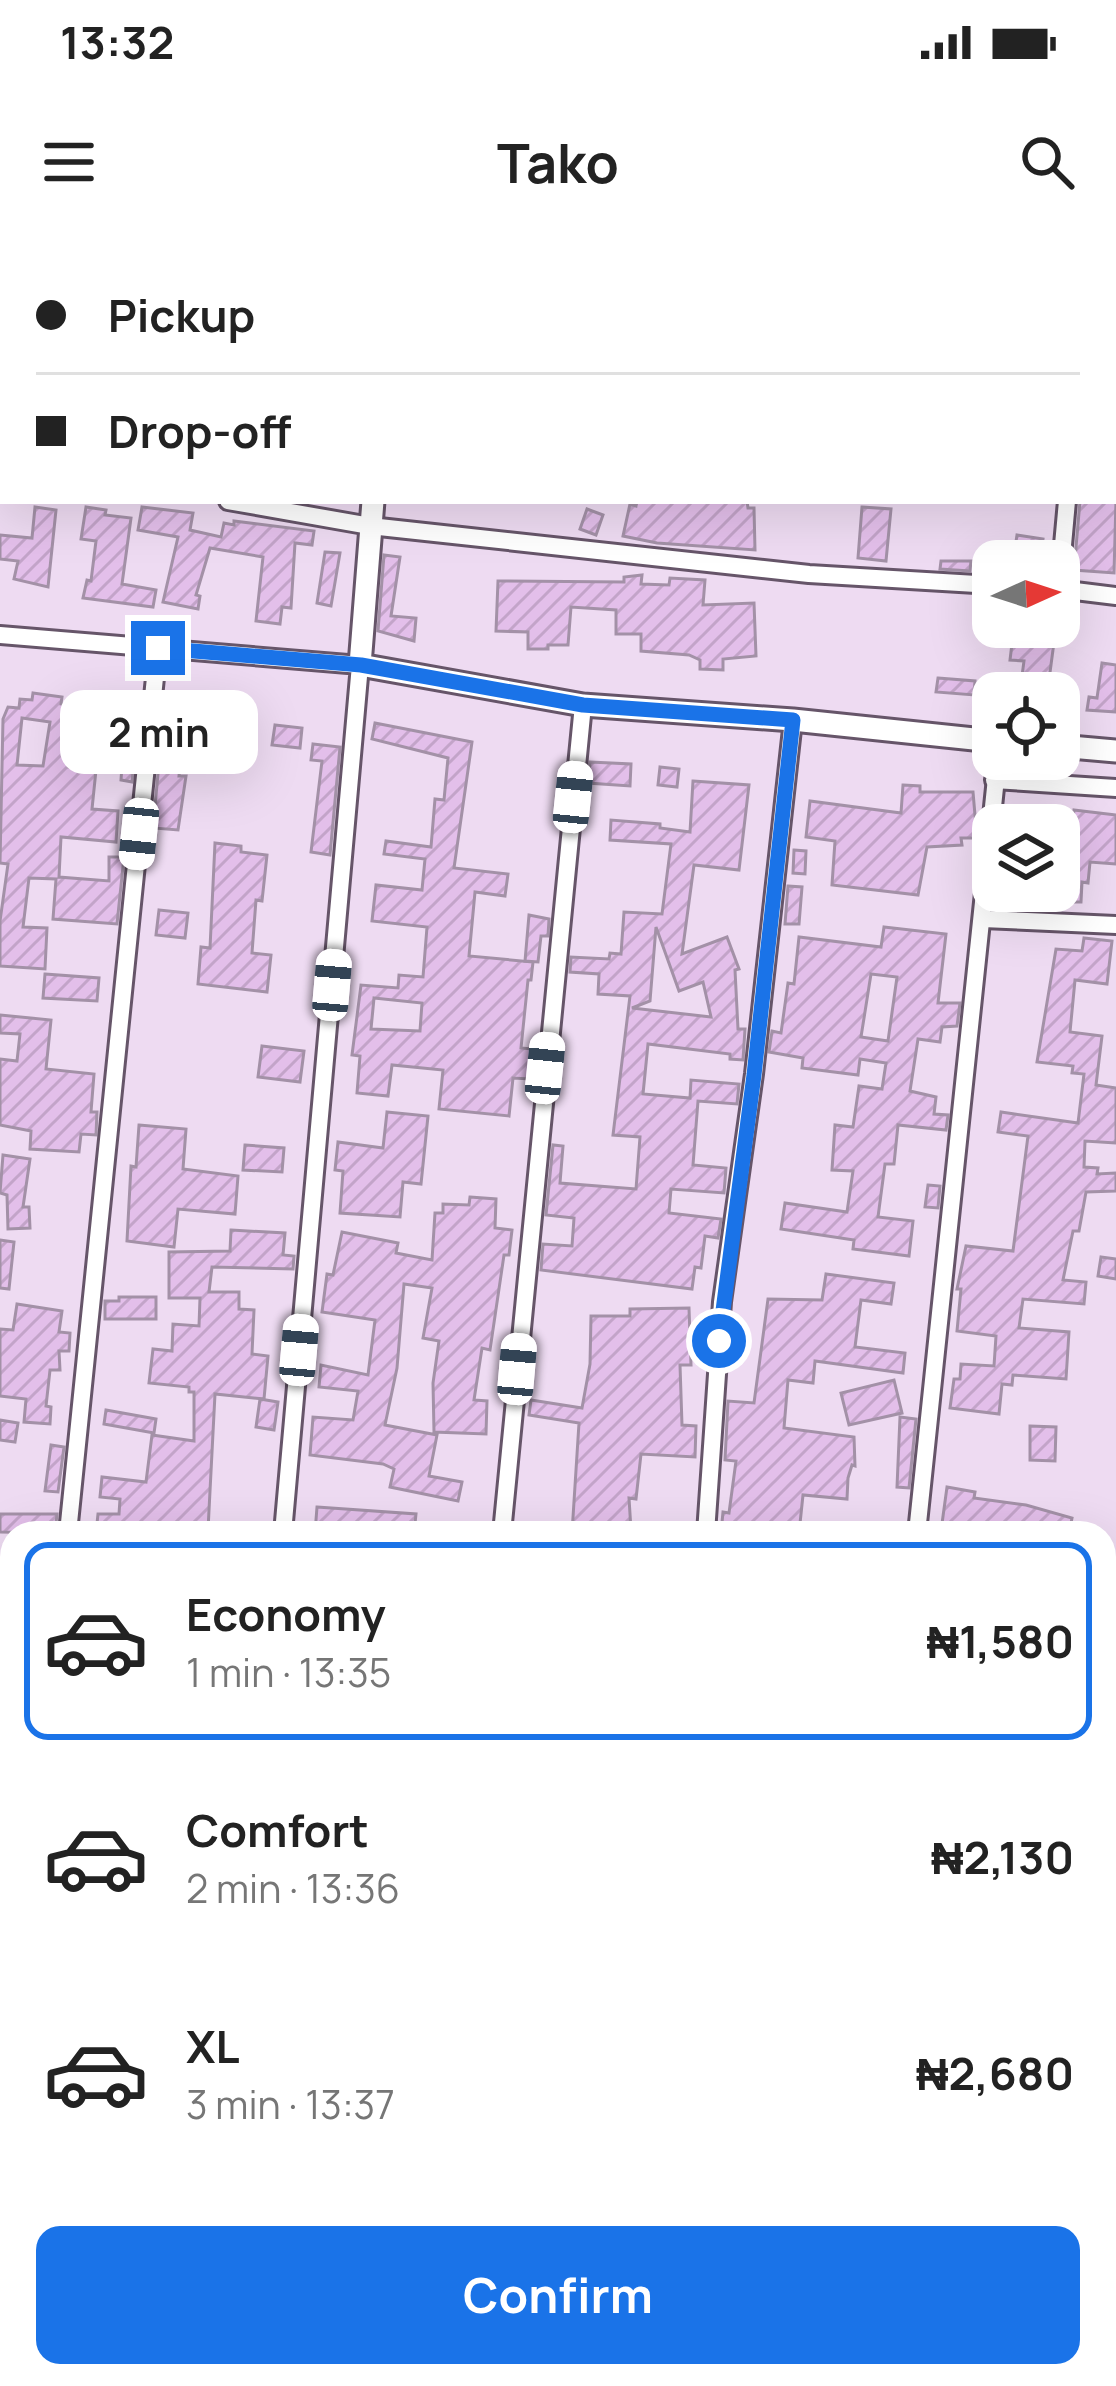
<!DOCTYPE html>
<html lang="en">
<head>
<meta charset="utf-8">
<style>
	:root { --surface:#fff; --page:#f2f2f2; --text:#222; --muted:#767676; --line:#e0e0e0; --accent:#1a73e8 }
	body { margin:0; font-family:Manrope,sans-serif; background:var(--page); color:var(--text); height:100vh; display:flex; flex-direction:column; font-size:45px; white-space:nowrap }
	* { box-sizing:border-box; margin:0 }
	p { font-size:39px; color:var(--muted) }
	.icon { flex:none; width:66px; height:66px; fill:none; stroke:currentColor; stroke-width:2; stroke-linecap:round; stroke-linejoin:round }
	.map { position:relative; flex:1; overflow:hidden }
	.sheet { position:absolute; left:0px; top:1281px; width:1116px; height:867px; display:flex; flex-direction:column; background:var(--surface); border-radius:36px 36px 0 0; box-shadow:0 12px 48px #0002 }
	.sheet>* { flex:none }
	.hud { position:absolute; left:0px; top:0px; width:1116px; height:264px; box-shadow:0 12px 48px #0002; display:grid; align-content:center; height:264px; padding:0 36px; background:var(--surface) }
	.needle { width:78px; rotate:87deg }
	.tools { position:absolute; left:972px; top:300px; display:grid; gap:24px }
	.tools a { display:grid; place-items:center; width:108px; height:108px; border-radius:24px; background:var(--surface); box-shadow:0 12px 48px #0002; font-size:60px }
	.end { position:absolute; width:54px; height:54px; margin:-27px; border:15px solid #1a73e8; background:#fff; box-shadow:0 0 0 6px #fff }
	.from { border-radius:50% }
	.bubble { position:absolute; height:84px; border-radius:24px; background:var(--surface); box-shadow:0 12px 48px #0002; font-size:39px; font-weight:700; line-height:84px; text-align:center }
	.car { position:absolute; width:36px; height:72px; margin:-36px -18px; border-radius:15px; box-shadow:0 0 9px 3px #0007; background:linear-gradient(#fff 24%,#345 0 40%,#fff 0 76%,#345 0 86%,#fff 0) }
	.hud b { display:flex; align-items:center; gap:42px; height:114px; font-size:45px }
	.hud b+b { border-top:3px solid var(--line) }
	.hud i { width:30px; height:30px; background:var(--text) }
	ul { padding:21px 0 0; list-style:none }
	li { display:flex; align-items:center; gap:36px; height:198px; margin:0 24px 18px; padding:0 12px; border:6px solid transparent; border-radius:24px }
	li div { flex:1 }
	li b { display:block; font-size:45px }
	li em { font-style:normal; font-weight:700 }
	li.current { border-color:var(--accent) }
	li>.icon { width:108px; height:108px; stroke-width:1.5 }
	.button { display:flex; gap:24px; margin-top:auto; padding:24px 36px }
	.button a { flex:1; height:138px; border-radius:24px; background:var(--accent); color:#fff; font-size:48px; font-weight:700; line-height:138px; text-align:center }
	.status { display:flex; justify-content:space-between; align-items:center; height:84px; padding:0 60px; background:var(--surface); direction:ltr }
	.status svg { height:33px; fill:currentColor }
	header { display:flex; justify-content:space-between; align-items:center; height:156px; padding:0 36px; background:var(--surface); font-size:54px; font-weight:700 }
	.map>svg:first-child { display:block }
	.grass { fill:url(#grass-dots) }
	.building { fill:url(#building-hatch); stroke:#a391a7; stroke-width:3; fill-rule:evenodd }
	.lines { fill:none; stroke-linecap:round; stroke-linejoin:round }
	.minor-casing { stroke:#665569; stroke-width:22 }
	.tertiary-casing { stroke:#665569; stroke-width:27 }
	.path { stroke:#928595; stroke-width:3; stroke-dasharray:9 6; stroke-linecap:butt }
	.minor { stroke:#fff; stroke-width:16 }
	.tertiary { stroke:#fff; stroke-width:21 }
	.route { stroke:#1a73e8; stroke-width:15 }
</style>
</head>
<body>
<div class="status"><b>13:32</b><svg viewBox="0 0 49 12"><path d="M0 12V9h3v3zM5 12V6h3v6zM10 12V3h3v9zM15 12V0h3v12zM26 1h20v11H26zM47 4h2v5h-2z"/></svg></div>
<header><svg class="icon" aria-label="menu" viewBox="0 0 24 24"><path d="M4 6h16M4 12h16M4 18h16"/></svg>Tako<svg class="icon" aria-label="search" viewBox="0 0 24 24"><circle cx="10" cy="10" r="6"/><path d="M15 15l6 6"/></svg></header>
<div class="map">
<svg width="1116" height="2146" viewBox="0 0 1116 2146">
	<defs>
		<pattern id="grass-dots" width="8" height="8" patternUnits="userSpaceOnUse" patternTransform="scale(3)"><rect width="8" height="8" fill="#a5ba93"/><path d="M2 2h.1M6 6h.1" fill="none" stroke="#879879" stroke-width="1.8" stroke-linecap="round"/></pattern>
		<pattern id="building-hatch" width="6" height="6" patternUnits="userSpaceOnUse" patternTransform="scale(3)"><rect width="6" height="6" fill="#e3bfea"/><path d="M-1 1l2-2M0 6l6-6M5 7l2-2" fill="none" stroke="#c3a4c9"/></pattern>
	</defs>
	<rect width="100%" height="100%" fill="#eedbf2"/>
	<path class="grass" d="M0,0H199L200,3H3V28Z"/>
	<g class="building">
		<path d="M637,261H747L748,268H754L755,310L657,303L623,296L630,264L636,266Z"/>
		<path d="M1080,261H1116L1114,333L1074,330Z"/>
		<path d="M35,267L56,270L48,347L14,339L18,321L0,319V295L32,298Z"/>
		<path d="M86,267L106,270L105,275L131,278L122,344L156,350L153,367L83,358L87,340L91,341L96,301L81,299Z"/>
		<path d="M142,267L193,273L190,290L221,297L224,283L234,285V281L314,291L312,305L295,303L291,368L282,367L280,384L256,381L263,317L210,308L196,355L200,356L198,369L163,362L178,297L138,290Z"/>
		<path d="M862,267L891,269L886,321L858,318Z"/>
		<path d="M587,269L603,275L596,295L580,289Z"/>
		<path d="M1017,295L1043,299L1040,321H1013Z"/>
		<path d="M325,312L340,313L331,366L317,363Z"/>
		<path d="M384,315L400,317L391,376L416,378L414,401L378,391Z"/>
		<path d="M941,321H971L970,331L940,329Z"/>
		<path d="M642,335L641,344L669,345L670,338L705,340L703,365L754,363L756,416L723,419V430L700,429V420L689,415L641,411V394H616V370L571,367L568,405H548V409H528V392L496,391L498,341L624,342V337Z"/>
		<path d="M1014,387H1056L1049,440L1022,436L1024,421L1010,420Z"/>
		<path d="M1102,423L1116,425V472L1087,470L1089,457L1097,458Z"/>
		<path d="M938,438L975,441L974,455L936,452Z"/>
		<path d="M33,453L62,457L61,464L139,472L132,542L121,540L124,496L75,491L69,527L96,530L92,569L118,571L116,602L61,597L59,637L109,641V617H124L117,684L53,679L56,639L29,638L23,687L47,688L45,729L0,726V681L8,624L0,623L3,479L8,467L19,468L20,459L32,460ZM22,478L50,482L43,526L17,525Z"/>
		<path d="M375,483L472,502L454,628L508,634L505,656L475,652L469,716L533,722L531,740H528L521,808L533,809L530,839L513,838L509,876L439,869L443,830L392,825L388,856L357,853L360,816L352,815L361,745L398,748L399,735L423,737L427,687L372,681L376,645L422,650L425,619L384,614L386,601L431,607L435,559L444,560L448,518L372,499ZM374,758L422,763L420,791L371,789Z"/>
		<path d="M275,485L302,488L300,508L272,505Z"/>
		<path d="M162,490L183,492L179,536H186L178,590L153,588Z"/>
		<path d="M313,504L340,507L330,615L311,612L322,521L311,520Z"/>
		<path d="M590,522L631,524L630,546L588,543Z"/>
		<path d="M660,527L679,529L677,547L658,545Z"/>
		<path d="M693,541L749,545L739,630L694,625L682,714L727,697L739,729L735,730L738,789H745L743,820L730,819V814L648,804L643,854L690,858L691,840L739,844L737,864L698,861L693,925L726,928L724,953L671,949L669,973L721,979L718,998L705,996L701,1028L695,1027L692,1049L541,1030L543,1004L572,1006L574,978L546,975L553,905L563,906L560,943L636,949L640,897L613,895L630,756L598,754L599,734L570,732L571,717L609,719L610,713L621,714L624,672L662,674L671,604L610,600L611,580L660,584V588L690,592ZM656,687L679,751L703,742L711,777L632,768L650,761Z"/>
		<path d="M903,545L920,546V552H973L977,598H961L962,605L927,607L918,655L832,645L835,601L806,597L810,561L901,573Z"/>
		<path d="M1074,570L1116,575V624L1090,622L1088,643L1082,642L1081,662H1059V610L1069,611Z"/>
		<path d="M215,603L241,606V612L267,615L262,661L256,660L252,713L271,715L267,752L198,744L201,707L210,708Z"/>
		<path d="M794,610L806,611L805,634L793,633Z"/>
		<path d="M788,646L802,647L799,684H785Z"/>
		<path d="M159,670L188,673L185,698L156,695Z"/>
		<path d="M529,675L549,679L548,696H541L538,722L525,721Z"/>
		<path d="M884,687L946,694L938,763H960L957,786L942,787L940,802L918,799L910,851L936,857L934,874L948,875L946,890L898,885L894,924H885L878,977L913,981L909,1016L853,1009L854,1000L781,989L785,963L847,972L853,931L832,930L835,885L853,887L859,846L882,849L886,823L860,819L858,835L802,828L803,818L769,812L772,791L781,793L788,743L794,744L799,697L881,707ZM871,734L897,737L888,801L861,797Z"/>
		<path d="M1084,698L1112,701L1107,744L1075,740L1070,792L1102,796L1096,845L1116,848V903L1085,901L1084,927L1098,928L1097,934L1116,933V951L1086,952L1079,991H1073L1063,1040L1086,1042L1084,1064L1023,1059L1019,1088L1069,1092L1066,1139L1013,1135L1012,1145L1002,1144L999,1174L950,1168L954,1139H960L961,1124L994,1126L996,1096L957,1091L961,1049H957L966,1006L1013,1011L1028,896L998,892L1001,872L1078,883L1084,834L1072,833L1073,826L1037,822L1056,709L1082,711Z"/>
		<path d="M45,734L99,738L97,761L43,758Z"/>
		<path d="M0,775L51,780L46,829L94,834L91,872H97L96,895L81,894L79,912L30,909L31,891L0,885V819L17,821L20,794L0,793Z"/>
		<path d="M262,806L304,811L300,842L258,837Z"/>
		<path d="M387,872L428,876L421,944L403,942L400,977L340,973L343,931L335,930L338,902L383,908Z"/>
		<path d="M139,885L186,889L183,929L238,936L235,974L178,969L174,1007L127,1001L131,926L136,927Z"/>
		<path d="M245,905L284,908L282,932L243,930Z"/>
		<path d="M3,915L30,919L23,967H29L30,988L8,989L7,955L0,953Z"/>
		<path d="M928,945L940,946L938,968L925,967Z"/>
		<path d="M470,957L496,959L495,988L512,990L509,1015H504L490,1110L482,1108L474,1160L487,1161L486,1194L434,1192L433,1143L439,1101L423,1098L432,1048L404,1044L397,1128L385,1185L437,1195L429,1236L462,1242L458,1261L390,1247L394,1229L383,1224L310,1215L313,1177L353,1180L358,1151L319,1147L321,1125L368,1135L375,1080L322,1072L327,1034L333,1035L342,992L398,1003L396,1013L432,1020L435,973H443V964L469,965Z"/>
		<path d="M231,990L285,993L283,1015L294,1016L293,1029L212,1027L209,1052H239V1069L254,1070L252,1114L268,1116L264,1159L215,1154L208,1290L96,1293L98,1274H119L120,1259L100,1257L102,1237L146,1242L152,1195L194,1201V1152H189V1147L149,1143L153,1109L172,1111L173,1084L199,1086L200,1058H169V1012L230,1011Z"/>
		<path d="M0,1000L14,1002L9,1049L0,1048Z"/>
		<path d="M1101,1017L1116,1019V1039L1098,1036Z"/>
		<path d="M826,1034L894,1043L891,1064L861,1060L855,1107L905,1113L903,1133L815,1121L813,1143L788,1140L784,1188L854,1197L855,1226L852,1225L848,1238L847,1259L803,1255L799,1293H721L723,1272L729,1273L736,1221L725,1220L728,1161L754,1163L768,1059L822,1060Z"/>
		<path d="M119,1057H156V1079H105V1061H119Z"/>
		<path d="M17,1064L62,1071L59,1092L70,1093L69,1111H59L60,1130H50L46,1166L51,1167L50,1184L24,1182L26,1159L0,1156V1089L13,1090Z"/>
		<path d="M689,1068L691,1125H680L682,1185L696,1186L695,1217L641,1214L636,1259L629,1258L631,1290L572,1293L579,1183L529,1175L531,1160L582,1168L590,1124L591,1076H630V1069Z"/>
		<path d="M894,1140L902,1173L849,1185L841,1153Z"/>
		<path d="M260,1159L278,1162L274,1190L256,1187Z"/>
		<path d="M106,1170L156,1179L154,1193L104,1184Z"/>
		<path d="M900,1177L916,1179L909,1248L897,1247Z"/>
		<path d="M0,1180L18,1183L15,1202L0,1200Z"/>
		<path d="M1030,1186L1056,1187L1055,1221L1030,1220Z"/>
		<path d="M51,1205L64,1207L58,1252L45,1251Z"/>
		<path d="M947,1247L975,1252L974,1258L1026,1265L1072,1278L1069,1293H1022L1023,1288L993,1284L992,1293L941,1291Z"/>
		<path d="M317,1267L416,1274L414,1293H315Z"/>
		<path d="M0,1274H57L55,1293L0,1292Z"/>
	</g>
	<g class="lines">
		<defs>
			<g id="minor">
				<path d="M1113,148H1116"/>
				<path d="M0,230H3"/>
				<path d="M228,261L370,286L809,334L993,345"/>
				<path d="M1059,349L1067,261"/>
				<path d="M1059,349L1116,356"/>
				<path d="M0,395L360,425L283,1293"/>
				<path d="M994,540L1116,548"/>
				<path d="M983,679L1116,685"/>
				<path d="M68,1293L158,408"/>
				<path d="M502,1293L583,465"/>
				<path d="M706,1293L722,1062L754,834L793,480"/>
				<path d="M917,1293L998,519"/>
				<path d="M1104,1618L1116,1612"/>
				<path d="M1,1856L12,1774"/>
				<path d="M1104,1874L1116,1867"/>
				<path d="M0,1955L12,1959"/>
				<path d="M439,2136L457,2146"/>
				<path d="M1070,2136L1096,2146"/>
				<path d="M680,2146L696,2136"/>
				<path d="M977,2146L981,2136"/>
			</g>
			<g id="tertiary">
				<path d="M406,3V0"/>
				<path d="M373,261L360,425L583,465L793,480L993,501"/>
				<path d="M1059,506L1116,511"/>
			</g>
		</defs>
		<use href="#minor" class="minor-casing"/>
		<use href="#tertiary" class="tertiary-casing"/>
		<path class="path" d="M1104,2001L1116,1993"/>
		<use href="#minor" class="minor"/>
		<use href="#tertiary" class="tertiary"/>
	</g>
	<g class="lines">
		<path class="route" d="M158,408L361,425L583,465L793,480L754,835L719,1101"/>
	</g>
</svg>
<div class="tools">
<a><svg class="needle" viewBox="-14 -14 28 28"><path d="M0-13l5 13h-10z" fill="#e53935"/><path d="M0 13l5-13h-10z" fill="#767676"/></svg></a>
<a><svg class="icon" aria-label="locate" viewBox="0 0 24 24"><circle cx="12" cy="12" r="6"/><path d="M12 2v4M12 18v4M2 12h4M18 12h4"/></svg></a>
<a><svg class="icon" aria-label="layers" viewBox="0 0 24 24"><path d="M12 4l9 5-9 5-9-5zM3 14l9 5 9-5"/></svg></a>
</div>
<i class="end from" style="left:719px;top:1101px"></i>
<i class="end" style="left:158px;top:408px"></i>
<div class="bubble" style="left:60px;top:450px;width:198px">2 min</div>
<i class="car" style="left:573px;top:557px;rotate:6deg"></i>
<i class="car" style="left:139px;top:594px;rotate:186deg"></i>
<i class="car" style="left:332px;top:745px;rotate:5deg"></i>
<i class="car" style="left:545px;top:828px;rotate:6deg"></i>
<i class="car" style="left:299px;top:1110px;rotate:5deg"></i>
<i class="car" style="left:517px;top:1129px;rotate:5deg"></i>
<div class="hud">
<b><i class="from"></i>Pickup</b>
<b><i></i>Drop-off</b>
</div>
<section class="sheet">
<ul>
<li class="current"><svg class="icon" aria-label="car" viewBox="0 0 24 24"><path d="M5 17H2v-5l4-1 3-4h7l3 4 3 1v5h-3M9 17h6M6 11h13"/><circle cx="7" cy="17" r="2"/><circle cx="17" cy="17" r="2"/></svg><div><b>Economy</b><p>1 min · 13:35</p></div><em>₦1,580</em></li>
<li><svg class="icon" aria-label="car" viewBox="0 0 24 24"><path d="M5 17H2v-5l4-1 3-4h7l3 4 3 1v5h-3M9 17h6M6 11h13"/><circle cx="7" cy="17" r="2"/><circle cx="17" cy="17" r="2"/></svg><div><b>Comfort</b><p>2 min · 13:36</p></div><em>₦2,130</em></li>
<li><svg class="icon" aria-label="car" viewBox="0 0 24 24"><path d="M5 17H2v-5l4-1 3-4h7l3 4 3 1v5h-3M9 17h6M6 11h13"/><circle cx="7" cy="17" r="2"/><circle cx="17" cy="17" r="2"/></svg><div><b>XL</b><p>3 min · 13:37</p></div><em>₦2,680</em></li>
</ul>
<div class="button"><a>Confirm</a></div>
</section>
</div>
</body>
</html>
